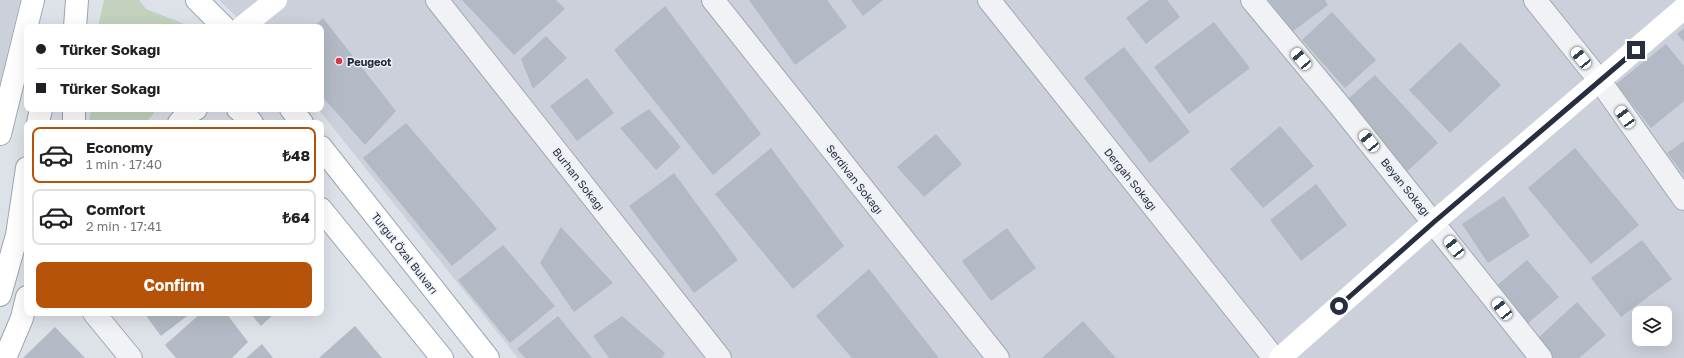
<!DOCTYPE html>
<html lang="en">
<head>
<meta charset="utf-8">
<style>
	:root { --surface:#fff; --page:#f6f6f6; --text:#202124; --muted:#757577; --line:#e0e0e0; --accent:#b45309 }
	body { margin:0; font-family:"Golos Text",sans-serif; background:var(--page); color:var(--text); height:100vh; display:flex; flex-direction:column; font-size:15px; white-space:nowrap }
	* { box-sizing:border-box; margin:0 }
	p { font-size:13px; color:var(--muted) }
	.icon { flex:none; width:22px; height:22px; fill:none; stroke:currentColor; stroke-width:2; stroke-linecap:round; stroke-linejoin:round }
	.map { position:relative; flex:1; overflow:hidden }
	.drawer { position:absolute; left:24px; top:120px; width:300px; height:196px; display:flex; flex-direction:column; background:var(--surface); border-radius:8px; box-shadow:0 4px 16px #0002 }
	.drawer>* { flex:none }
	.hud { position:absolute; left:24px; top:24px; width:300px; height:88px; border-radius:8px; box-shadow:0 4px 16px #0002; display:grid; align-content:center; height:88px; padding:0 12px; background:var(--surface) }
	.tools { position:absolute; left:1632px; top:306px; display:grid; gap:8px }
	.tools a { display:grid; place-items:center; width:40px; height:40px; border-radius:8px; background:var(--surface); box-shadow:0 4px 16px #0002; font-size:20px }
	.end { position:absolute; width:18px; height:18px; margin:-9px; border:5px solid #262e3f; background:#fff; box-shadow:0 0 0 2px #fff }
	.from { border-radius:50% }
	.car { position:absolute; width:12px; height:24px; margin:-12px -6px; border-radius:5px; box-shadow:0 0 3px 1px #0007; background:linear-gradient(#fff 24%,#345 0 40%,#fff 0 76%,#345 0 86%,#fff 0) }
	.hud b { display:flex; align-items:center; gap:14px; height:38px; font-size:15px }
	.hud b+b { border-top:1px solid var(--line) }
	.hud i { width:10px; height:10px; background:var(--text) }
	ul { padding:7px 0 0; list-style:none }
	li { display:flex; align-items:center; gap:12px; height:56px; margin:0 8px 6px; padding:0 4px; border:2px solid var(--line); border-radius:8px }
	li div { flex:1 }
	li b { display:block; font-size:15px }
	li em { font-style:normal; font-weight:700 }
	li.selected { border-color:var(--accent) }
	li>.icon { width:36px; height:36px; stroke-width:1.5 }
	.action { display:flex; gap:8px; margin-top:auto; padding:8px 12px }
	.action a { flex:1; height:46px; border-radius:8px; background:var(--accent); color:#fff; font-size:16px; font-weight:700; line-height:46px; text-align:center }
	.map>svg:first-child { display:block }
	.built { fill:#cbd0da; fill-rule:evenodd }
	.green { fill:#c2d2be }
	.building { fill:#b4bac5 }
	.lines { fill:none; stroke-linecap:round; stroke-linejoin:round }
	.street-casing { stroke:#a2a8b2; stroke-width:24 }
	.primary-casing { stroke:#9ca5b4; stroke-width:24 }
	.street { stroke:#f0f2f6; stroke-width:22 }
	.secondary { stroke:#fff; stroke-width:22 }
	.primary { stroke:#fff; stroke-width:22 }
	.route { stroke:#262e3f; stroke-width:5 }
	.poi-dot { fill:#d6394c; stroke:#ecf0f6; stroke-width:1.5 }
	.labels { text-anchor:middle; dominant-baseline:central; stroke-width:3; stroke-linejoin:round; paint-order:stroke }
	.poi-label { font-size:11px; font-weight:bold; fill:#262e3f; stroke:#ecf0f6; text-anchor:start }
	.street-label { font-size:11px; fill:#262e3f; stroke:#ecf0f6 }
</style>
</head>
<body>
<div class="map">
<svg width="1684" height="358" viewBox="0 0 1684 358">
	<rect width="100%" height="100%" fill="#dde1e8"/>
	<g class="built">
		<path d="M0,0H20L0,83Z"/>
		<path d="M219,0H1684V358H518L318,109H321V27H247ZM1639,313H1665V339H1639Z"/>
	</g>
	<g class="green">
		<path d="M104,0H139L146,9L182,23L189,27H98Z"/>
		<path d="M91,109H157L146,123H89Z"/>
	</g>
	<g class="building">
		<path d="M462,0H556L565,9L514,55Z"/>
		<path d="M749,0H827L847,27L795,65Z"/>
		<path d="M851,0H883L863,16Z"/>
		<path d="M1149,0H1167L1180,17L1146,44L1126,18Z"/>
		<path d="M1268,0H1325L1328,5L1292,32Z"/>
		<path d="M665,6L761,134L713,175L614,50Z"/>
		<path d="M1332,12L1376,60L1345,88L1302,40Z"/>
		<path d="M323,18L396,111L365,145L321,95V27H313Z"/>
		<path d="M1214,22L1250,68L1189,114L1154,67Z"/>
		<path d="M1684,28V42L1677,34Z"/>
		<path d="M546,36L567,58L533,89L521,59Z"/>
		<path d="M1460,42L1501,85L1450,133L1409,90Z"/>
		<path d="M1666,44L1684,66V101L1651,128L1616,84Z"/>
		<path d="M1124,47L1190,132L1150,163L1084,78Z"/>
		<path d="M1375,75L1438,143L1403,175L1340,106Z"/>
		<path d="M587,78L614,113L577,141L550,106Z"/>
		<path d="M649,109L681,147L656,170L620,128Z"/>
		<path d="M406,123L497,229L452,266L363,158Z"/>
		<path d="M1280,126L1314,166L1263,208L1230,169Z"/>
		<path d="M936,134L962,164L924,197L897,167Z"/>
		<path d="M1684,141V175L1667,153Z"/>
		<path d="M771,148L844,246L793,289L715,194Z"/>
		<path d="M1575,148L1639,225L1591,264L1528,188Z"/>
		<path d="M674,173L738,260L694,293L629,206Z"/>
		<path d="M1316,184L1347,225L1301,261L1270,220Z"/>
		<path d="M1504,196L1530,236L1488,263L1462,224Z"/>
		<path d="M561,227L613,283L574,312L540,263Z"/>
		<path d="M1007,228L1036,268L991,301L962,261Z"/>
		<path d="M1642,240L1672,279L1621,317L1591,278Z"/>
		<path d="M503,245L555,306L510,343L458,280Z"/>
		<path d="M1527,260L1559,297L1521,329L1489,292Z"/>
		<path d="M869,269L939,358H852L816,316Z"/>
		<path d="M1577,302L1606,335L1579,358H1550L1539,337Z"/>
		<path d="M144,313H191L161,336Z"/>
		<path d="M201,313H226L248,342L232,358H176L165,345Z"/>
		<path d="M250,313H275L261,326Z"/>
		<path d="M558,316L592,358H525L517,349Z"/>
		<path d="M622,316L665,353L662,358H609L593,336Z"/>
		<path d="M1083,321L1116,358H1042Z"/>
		<path d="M355,326L382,358H319Z"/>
		<path d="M55,327L85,358H23Z"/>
		<path d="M262,344L273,358H246Z"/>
	</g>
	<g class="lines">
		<defs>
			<g id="street">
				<path d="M437,0L720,358"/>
				<path d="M713,0L998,358"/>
				<path d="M989,0L1274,358"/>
				<path d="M1252,0L1340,106L1541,358"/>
				<path d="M1535,0L1600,81L1684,199"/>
				<path d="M94,313L131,358"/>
			</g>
			<g id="primary">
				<path d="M197,0L224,27"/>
				<path d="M75,27L77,0"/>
				<path d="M238,109L245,115L252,123"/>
				<path d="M291,109L302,123"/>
				<path d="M38,123L41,109"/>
				<path d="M74,123V109"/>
				<path d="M179,123L187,114L196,109"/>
				<path d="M0,134L33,0"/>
				<path d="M321,147L488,358"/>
				<path d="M321,209L442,358"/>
				<path d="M0,295L17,235L27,168"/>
				<path d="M5,358L22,318L27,297"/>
			</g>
		</defs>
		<use href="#street" class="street-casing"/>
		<use href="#primary" class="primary-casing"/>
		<use href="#street" class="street"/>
		<g class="secondary">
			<path d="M242,27L276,0"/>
			<path d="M1280,358L1434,222L1684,8"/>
		</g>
		<use href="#primary" class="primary"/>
	</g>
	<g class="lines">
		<path class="route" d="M1339,306L1434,222L1636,50"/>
	</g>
	<circle class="poi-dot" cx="339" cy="61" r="4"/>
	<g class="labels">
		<g class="poi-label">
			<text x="347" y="61">Peugeot</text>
		</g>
		<g class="street-label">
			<text transform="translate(579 179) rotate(52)">Burhan Sokağı</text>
			<text transform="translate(855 179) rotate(52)">Serdivan Sokağı</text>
			<text transform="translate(1131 179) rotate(51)">Dergah Sokağı</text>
			<text transform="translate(1406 187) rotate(51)">Beyan Sokağı</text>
			<text transform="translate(405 253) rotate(52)">Turgut Özal Bulvarı</text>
		</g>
	</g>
</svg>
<div class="tools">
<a><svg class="icon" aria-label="layers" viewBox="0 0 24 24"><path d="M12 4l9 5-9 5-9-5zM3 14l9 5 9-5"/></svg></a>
</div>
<i class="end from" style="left:1339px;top:306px"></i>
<i class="end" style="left:1636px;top:50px"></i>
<i class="car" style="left:1581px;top:58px;rotate:321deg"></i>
<i class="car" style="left:1301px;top:59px;rotate:320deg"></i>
<i class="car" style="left:1625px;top:117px;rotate:325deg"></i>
<i class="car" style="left:1369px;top:141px;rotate:321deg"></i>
<i class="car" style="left:1454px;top:247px;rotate:322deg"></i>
<i class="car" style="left:1502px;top:309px;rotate:322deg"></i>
<div class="hud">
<b><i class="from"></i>Türker Sokağı</b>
<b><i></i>Türker Sokağı</b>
</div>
<section class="drawer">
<ul>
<li class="selected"><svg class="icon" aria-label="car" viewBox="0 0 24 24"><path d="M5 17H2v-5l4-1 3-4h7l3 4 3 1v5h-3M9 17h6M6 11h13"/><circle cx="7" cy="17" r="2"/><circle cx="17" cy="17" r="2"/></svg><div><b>Economy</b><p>1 min · 17:40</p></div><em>₺48</em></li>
<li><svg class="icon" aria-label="car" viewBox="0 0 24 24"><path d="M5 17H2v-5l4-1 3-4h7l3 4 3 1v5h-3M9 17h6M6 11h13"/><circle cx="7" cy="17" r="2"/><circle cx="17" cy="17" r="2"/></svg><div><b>Comfort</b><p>2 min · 17:41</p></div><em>₺64</em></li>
</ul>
<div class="action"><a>Confirm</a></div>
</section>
</div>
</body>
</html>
